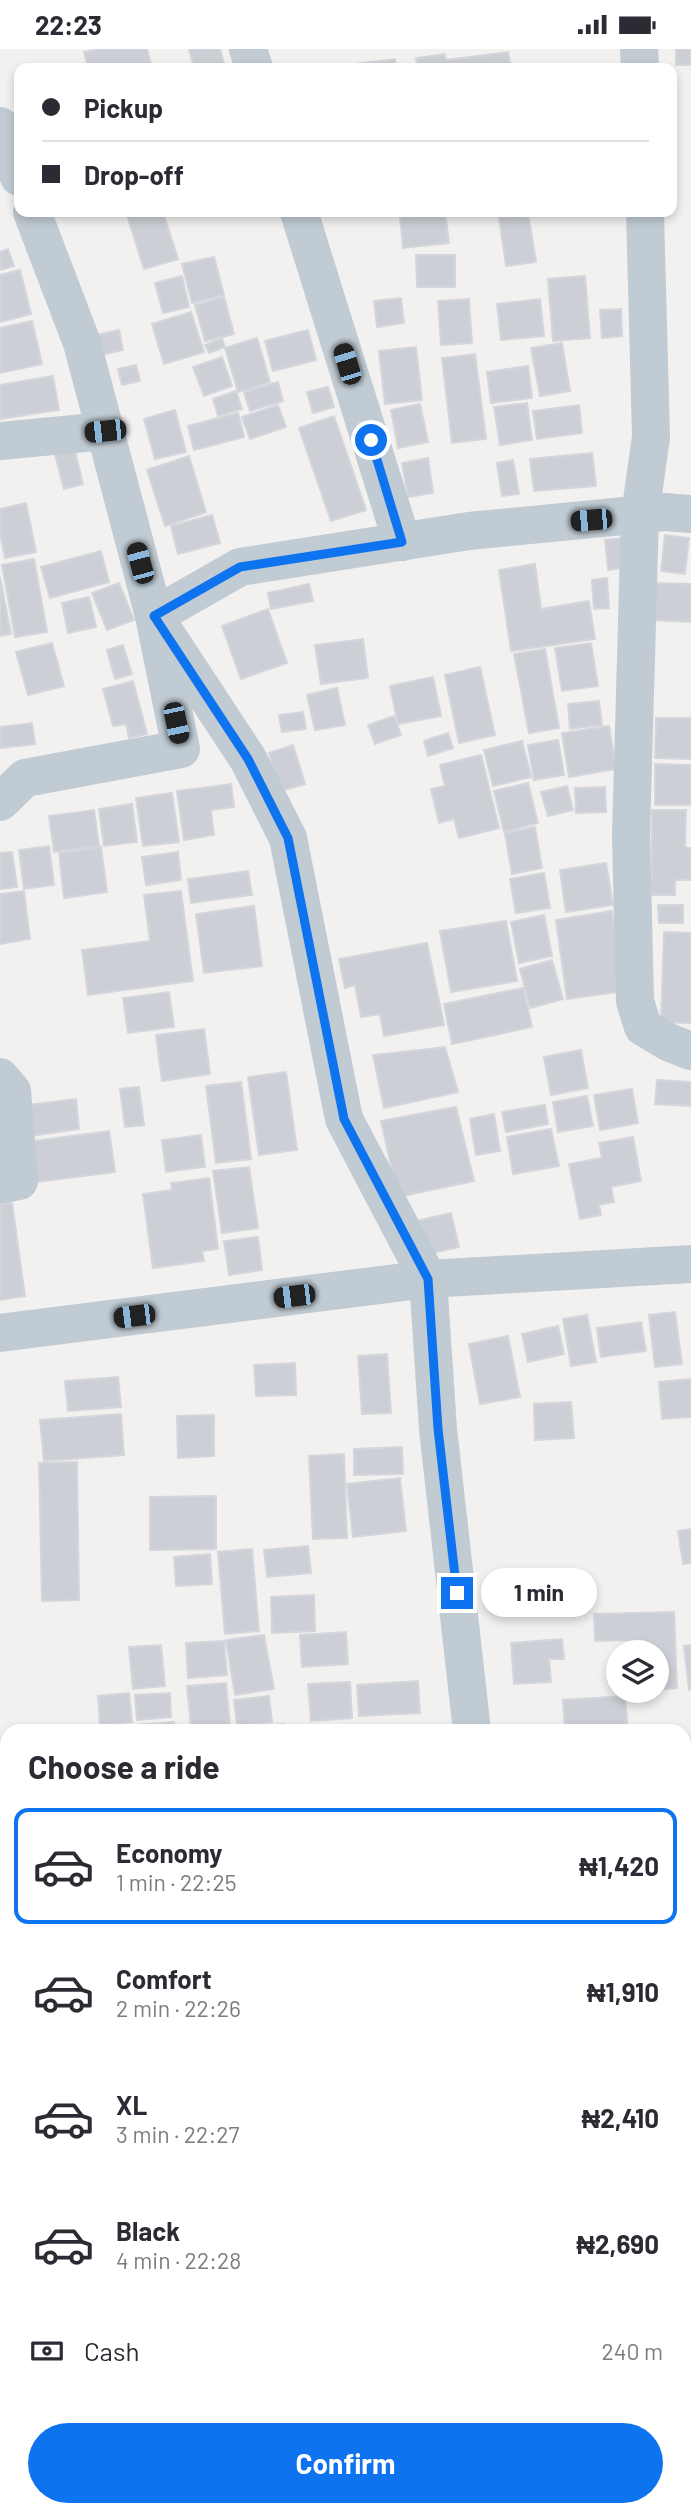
<!DOCTYPE html>
<html lang="en">
<head>
<meta charset="utf-8">
<style>
	:root { --surface:#fff; --page:#f2f2f3; --text:#2b2b33; --muted:#7c7c81; --line:#e1e1e2; --accent:#0e73ef }
	body { margin:0; font-family:Barlow,sans-serif; background:var(--page); color:var(--text); height:100vh; display:flex; flex-direction:column; font-size:26px; white-space:nowrap }
	* { box-sizing:border-box; margin:0 }
	p { font-size:23px; color:var(--muted) }
	.icon { flex:none; width:38px; height:38px; fill:none; stroke:currentColor; stroke-width:2; stroke-linecap:round; stroke-linejoin:round }
	.map { position:relative; flex:1; overflow:hidden }
	.sheet { position:absolute; left:0px; top:1675px; width:691px; height:793px; display:flex; flex-direction:column; background:var(--surface); border-radius:21px 21px 0 0; box-shadow:0 4px 10px #0003 }
	.sheet>* { flex:none }
	.guide { position:absolute; left:14px; top:14px; width:663px; height:154px; border-radius:14px; box-shadow:0 4px 10px #0003; display:grid; align-content:center; height:154px; padding:0 28px; background:var(--surface) }
	.controls { position:absolute; left:606px; top:1591px; display:grid; gap:14px }
	.controls a { display:grid; place-items:center; width:63px; height:63px; border-radius:50%; background:var(--surface); box-shadow:0 4px 10px #0003; font-size:35px }
	.end { position:absolute; width:32px; height:32px; margin:-16px; border:9px solid #0e73ef; background:#fff; box-shadow:0 0 0 4px #fff }
	.from { border-radius:50% }
	.bubble { position:absolute; height:49px; border-radius:24px; background:var(--surface); box-shadow:0 4px 10px #0003; font-size:23px; font-weight:700; line-height:49px; text-align:center }
	.car { position:absolute; width:21px; height:42px; margin:-21px -10px; border-radius:9px; box-shadow:0 0 5px 2px #0007; background:linear-gradient(#222 24%,#8ab4d8 0 40%,#222 0 76%,#8ab4d8 0 86%,#222 0) }
	.guide b { display:flex; align-items:center; gap:24px; height:66px; font-size:26px }
	.guide b+b { border-top:2px solid var(--line) }
	.guide i { width:18px; height:18px; background:var(--text) }
	ul { padding:0; list-style:none }
	li { display:flex; align-items:center; gap:21px; height:116px; margin:0 14px 10px; padding:0 14px; border:4px solid transparent; border-radius:14px }
	li div { flex:1 }
	li b { display:block; font-size:26px }
	li em { font-style:normal; font-weight:700 }
	li.selected { border-color:var(--accent) }
	li>.icon { width:63px; height:63px; stroke-width:1.5 }
	h2 { padding:0 28px; font-size:32px; line-height:84px }
	.pay { display:flex; align-items:center; gap:18px; height:77px; padding:0 28px; font-size:26px }
	.pay p { margin-inline-start:auto }
	.action { display:flex; gap:14px; margin-top:auto; padding:14px 28px }
	.action a { flex:1; height:80px; border-radius:42px; background:var(--accent); color:#fff; font-size:28px; font-weight:700; line-height:80px; text-align:center }
	.status { display:flex; justify-content:space-between; align-items:center; height:49px; padding:0 35px; background:var(--surface); direction:ltr }
	.status svg { height:19px; fill:currentColor }
	.map>svg:first-child { display:block }
	.building { fill:#cccfd5; stroke:#d4d6dc; stroke-width:2 }
	.lines { fill:none; stroke-linecap:round; stroke-linejoin:round }
	.street { stroke:#c0cbd3; stroke-width:38 }
	.route { stroke:#0e73ef; stroke-width:9 }
</style>
</head>
<body>
<div class="status"><b>22:23</b><svg viewBox="0 0 49 12"><path d="M0 12V9h3v3zM5 12V6h3v6zM10 12V3h3v9zM15 12V0h3v12zM26 1h20v11H26zM47 4h2v5h-2z"/></svg></div>
<div class="map">
<svg width="691" height="2466" viewBox="0 0 691 2466">
	<rect width="100%" height="100%" fill="#f3f0f0"/>
	<g class="building">
		<path d="M98,0H147L152,19H88L84,3Z"/>
		<path d="M189,0H220L224,15L194,19Z"/>
		<rect x="676" y="0" width="15" height="16"/>
		<path d="M508,3L511,19H418L416,9L445,5L446,11Z"/>
		<path d="M395,10L396,19H355L354,15Z"/>
		<path d="M126,163H163L178,210L144,220Z"/>
		<path d="M410,163H445L449,194L403,199L400,168L411,167Z"/>
		<path d="M528,164L536,213L506,217L499,168Z"/>
		<path d="M8,200L14,217L0,221V203Z"/>
		<path d="M416,206H455V238H417Z"/>
		<path d="M214,208L224,246L192,254L182,215Z"/>
		<path d="M20,221L31,265L0,273V226Z"/>
		<path d="M182,227L189,258L163,264L155,234Z"/>
		<path d="M585,227L590,289L553,292L548,230Z"/>
		<path d="M224,248L234,285L205,292L195,256Z"/>
		<path d="M401,249L404,274L377,278L374,252Z"/>
		<path d="M469,250L472,294L441,296L438,252Z"/>
		<path d="M540,250L544,287L501,291L497,255Z"/>
		<path d="M621,260L622,287L602,289L600,261Z"/>
		<path d="M191,263L204,303L164,315L152,275Z"/>
		<path d="M32,272L42,315L0,324V279Z"/>
		<path d="M119,281L123,301L101,306L97,286Z"/>
		<path d="M308,281L316,311L273,322L265,292Z"/>
		<path d="M222,289L225,298L209,304L205,296Z"/>
		<path d="M257,289L270,333L238,343L225,299Z"/>
		<path d="M562,294L570,342L540,347L531,299Z"/>
		<path d="M416,298L422,351L385,355L379,302Z"/>
		<path d="M475,305L486,390L452,394L442,309Z"/>
		<path d="M222,308L232,337L204,347L193,318Z"/>
		<path d="M136,316L140,332L122,336L118,320Z"/>
		<path d="M528,317L532,349L491,354L487,323Z"/>
		<path d="M53,327L59,361L0,370V336Z"/>
		<path d="M278,333L283,352L250,362L244,343Z"/>
		<path d="M328,338L334,358L313,364L307,343Z"/>
		<path d="M236,342L242,360L218,367L213,350Z"/>
		<path d="M527,354L532,391L500,396L494,358Z"/>
		<path d="M420,355L428,393L398,399L391,361Z"/>
		<path d="M278,356L286,378L250,390L242,368Z"/>
		<path d="M579,356L582,384L537,390L533,362Z"/>
		<path d="M175,361L186,403L155,410L144,370Z"/>
		<path d="M238,364L244,388L194,401L188,377Z"/>
		<path d="M334,367L366,461L331,472L299,379Z"/>
		<path d="M74,398L83,435L64,440L54,402Z"/>
		<path d="M592,404L596,437L534,442L530,410Z"/>
		<path d="M189,407L206,463L165,477L147,421Z"/>
		<path d="M428,409L433,444L408,448L402,414Z"/>
		<path d="M513,411L519,445L502,447L497,414Z"/>
		<path d="M26,454L36,503L5,509L0,485V460Z"/>
		<path d="M212,466L220,494L178,505L171,477Z"/>
		<path d="M665,486L689,489L685,525L661,522Z"/>
		<path d="M625,489L628,518L608,521L605,491Z"/>
		<path d="M101,502L109,533L50,549L41,518Z"/>
		<path d="M34,510L47,583L15,588L2,516Z"/>
		<path d="M535,515L541,560L589,552L595,590L511,602L499,521Z"/>
		<path d="M0,528L11,585L0,587Z"/>
		<path d="M607,529L609,559L594,560L592,531Z"/>
		<path d="M119,534L134,571L107,581L92,544Z"/>
		<path d="M655,534L691,535V573L653,571Z"/>
		<path d="M309,535L313,552L271,560L268,544Z"/>
		<path d="M89,548L96,578L68,584L62,554Z"/>
		<path d="M268,560L287,614L241,630L222,577Z"/>
		<path d="M363,590L368,629L321,635L315,596Z"/>
		<path d="M52,594L64,637L28,646L16,603Z"/>
		<path d="M591,594L598,637L562,642L555,599Z"/>
		<path d="M123,596L132,625L115,630L107,601Z"/>
		<path d="M545,600L559,679L529,684L514,605Z"/>
		<path d="M480,618L495,686L459,694L445,626Z"/>
		<path d="M433,628L441,667L398,675L390,637Z"/>
		<path d="M133,632L147,685L129,689L126,675L113,677L103,640Z"/>
		<path d="M337,639L345,676L315,681L307,646Z"/>
		<path d="M599,652L602,676L570,680L568,655Z"/>
		<path d="M303,663L306,680L282,683L279,666Z"/>
		<path d="M394,667L401,686L375,695L368,676Z"/>
		<path d="M656,669H691V710L655,709Z"/>
		<path d="M32,674L35,695L0,699V678Z"/>
		<path d="M609,677L616,720L569,728L562,684Z"/>
		<path d="M448,684L453,699L428,707L424,692Z"/>
		<path d="M558,691L564,726L534,731L528,696Z"/>
		<path d="M522,692L531,728L493,737L484,701Z"/>
		<path d="M293,696L305,735L281,742L269,704Z"/>
		<path d="M481,706L499,779L459,789L454,770L439,774L431,740L445,737L440,716Z"/>
		<path d="M655,715L691,716V756H655Z"/>
		<path d="M528,734L538,774L504,783L494,742Z"/>
		<path d="M231,735L234,758L211,761L214,786L184,791L177,742Z"/>
		<path d="M567,737L573,761L548,767L541,743Z"/>
		<path d="M605,738L606,763L576,764L575,739Z"/>
		<path d="M172,744L179,793L143,797L136,749Z"/>
		<path d="M132,755L137,793L104,797L99,760Z"/>
		<path d="M94,761L99,797L54,803L49,767Z"/>
		<path d="M652,761H686L685,799H691V831H675V846H651Z"/>
		<path d="M535,778L542,819L512,825L505,784Z"/>
		<path d="M49,797L54,836L24,840L19,801Z"/>
		<path d="M101,798L107,843L64,849L59,804Z"/>
		<path d="M12,803L17,838L0,840V804Z"/>
		<path d="M178,803L181,831L146,836L142,808Z"/>
		<path d="M606,814L613,856L566,863L560,821Z"/>
		<path d="M248,822L252,846L191,854L188,830Z"/>
		<path d="M544,824L550,859L516,864L510,830Z"/>
		<path d="M24,842L30,890L0,895V845Z"/>
		<path d="M181,842L193,932L88,946L82,901L150,892L144,846Z"/>
		<path d="M658,856H683V874H659Z"/>
		<path d="M254,857L262,917L204,924L196,865Z"/>
		<path d="M612,862L624,942L567,950L556,871Z"/>
		<path d="M544,866L552,907L519,914L511,873Z"/>
		<path d="M506,872L517,932L451,943L440,882Z"/>
		<path d="M664,883L691,884V974L661,973Z"/>
		<path d="M427,894L444,976L384,987L380,965L361,968L355,936L345,939L339,910Z"/>
		<path d="M552,911L563,950L530,959L520,920Z"/>
		<path d="M523,939L532,978L452,995L444,955Z"/>
		<path d="M169,943L174,978L128,984L123,949Z"/>
		<path d="M204,980L210,1025L162,1032L156,986Z"/>
		<path d="M445,998L458,1043L384,1059L373,1006Z"/>
		<path d="M581,1001L588,1039L551,1046L544,1008Z"/>
		<path d="M286,1023L297,1101L259,1106L248,1028Z"/>
		<path d="M657,1031L691,1033V1057L655,1055Z"/>
		<path d="M241,1033L251,1110L216,1114L206,1037Z"/>
		<path d="M139,1038L144,1076L125,1078L120,1040Z"/>
		<path d="M632,1040L638,1074L600,1081L594,1046Z"/>
		<path d="M587,1047L593,1077L558,1083L553,1053Z"/>
		<path d="M76,1050L79,1080L30,1087L26,1056Z"/>
		<path d="M545,1056L548,1075L506,1083L502,1063Z"/>
		<path d="M456,1058L474,1132L398,1148L381,1072Z"/>
		<path d="M494,1065L500,1102L476,1106L470,1070Z"/>
		<path d="M551,1080L559,1117L513,1125L507,1088Z"/>
		<path d="M109,1082L115,1123L30,1134L25,1093Z"/>
		<path d="M201,1086L205,1118L166,1123L162,1091Z"/>
		<path d="M633,1088L641,1132L611,1138L614,1153L599,1156L601,1166L580,1170L569,1115L602,1109L599,1094Z"/>
		<path d="M249,1118L258,1179L222,1184L213,1122Z"/>
		<path d="M209,1129L218,1200L202,1202L204,1212L153,1219L143,1145L172,1141L171,1134Z"/>
		<path d="M12,1154L25,1247L0,1251V1156Z"/>
		<path d="M451,1164L459,1198L424,1206L416,1172Z"/>
		<path d="M258,1188L262,1221L229,1226L224,1192Z"/>
		<path d="M675,1263L682,1315L655,1318L649,1266Z"/>
		<path d="M587,1266L596,1313L571,1317L563,1270Z"/>
		<path d="M641,1273L646,1302L601,1308L597,1279Z"/>
		<path d="M558,1277L564,1305L528,1313L522,1285Z"/>
		<path d="M508,1287L520,1348L480,1355L469,1295Z"/>
		<path d="M387,1305L391,1364L362,1365L358,1307Z"/>
		<path d="M295,1314L296,1346L256,1347L254,1316Z"/>
		<path d="M118,1328L121,1358L68,1362L65,1332Z"/>
		<path d="M691,1330V1368L662,1370L659,1333Z"/>
		<path d="M571,1353L574,1389L535,1391L534,1355Z"/>
		<path d="M121,1365L124,1406L44,1412L40,1371Z"/>
		<path d="M214,1366V1407L178,1409L177,1367Z"/>
		<path d="M402,1398L403,1425L354,1426V1400Z"/>
		<path d="M344,1405L347,1489L313,1490L309,1407Z"/>
		<path d="M77,1413L79,1551L42,1552L39,1414Z"/>
		<path d="M400,1429L406,1482L353,1488L347,1435Z"/>
		<path d="M216,1447V1500L150,1501V1448Z"/>
		<path d="M691,1480V1514L683,1515L678,1482Z"/>
		<path d="M308,1497L311,1524L267,1528L264,1501Z"/>
		<path d="M252,1500L259,1582L225,1585L218,1503Z"/>
		<path d="M210,1505L212,1535L176,1537L174,1508Z"/>
		<path d="M314,1546L315,1582L272,1584L271,1548Z"/>
		<path d="M674,1563L677,1639L656,1641V1603H638V1591L595,1592L594,1565Z"/>
		<path d="M346,1583L348,1615L302,1618L300,1586Z"/>
		<path d="M264,1586L274,1640L235,1646L226,1591Z"/>
		<path d="M562,1590L564,1610H549L551,1633L514,1635L511,1594Z"/>
		<path d="M224,1592L227,1626L188,1629L186,1594Z"/>
		<path d="M161,1596L165,1637L133,1640L129,1598Z"/>
		<path d="M691,1596V1640L689,1641L684,1597Z"/>
		<path d="M418,1632L420,1664L359,1667L357,1636Z"/>
		<path d="M350,1633L352,1669L311,1672L308,1635Z"/>
		<path d="M226,1634L230,1676L191,1679L187,1637Z"/>
		<path d="M129,1644L132,1673L100,1676L98,1647Z"/>
		<path d="M170,1644L171,1668L137,1671L135,1646Z"/>
		<path d="M269,1647L272,1673L237,1677L234,1651Z"/>
		<path d="M625,1647L628,1682H565L563,1651Z"/>
		<path d="M174,1673L175,1682H136L135,1676Z"/>
		<path d="M284,1675V1682H238V1678Z"/>
		<path d="M374,1676V1682H333V1679Z"/>
		<path d="M691,1861V1903H684V1862Z"/>
		<rect x="684" y="1908" width="7" height="54"/>
		<path d="M684,1999H691V2092H688Z"/>
		<path d="M684,2095H690L691,2121H684Z"/>
		<path d="M684,2110L691,2111L687,2270H684Z"/>
		<path d="M684,2355H689L691,2371V2420L684,2421Z"/>
		<path d="M691,2424V2466H655V2460H684V2425Z"/>
		<path d="M67,2460H106V2466H68Z"/>
		<path d="M211,2460H246V2464L211,2465Z"/>
		<rect x="331" y="2460" width="37" height="6"/>
		<rect x="422" y="2460" width="95" height="6"/>
		<path d="M595,2460H651L652,2466H595Z"/>
	</g>
	<g class="lines">
		<g class="street">
			<path d="M248,0L254,19"/>
			<path d="M639,0L640,19"/>
			<path d="M0,77L19,128"/>
			<path d="M299,163L402,493"/>
			<path d="M645,163L651,388L640,466L631,786L635,952L643,978L668,993L691,1002"/>
			<path d="M0,392L105,382"/>
			<path d="M154,567L248,710L288,789L344,1070L428,1230L438,1380L472,1682"/>
			<path d="M154,567L240,518L469,482L665,463L691,465"/>
			<path d="M0,753L25,729L181,700L154,567L82,294L32,163"/>
			<path d="M0,1028L12,1042L19,1132L0,1136"/>
			<path d="M0,1284L428,1230L691,1215"/>
			<path d="M0,1763L7,2306"/>
			<path d="M684,2299L691,2298"/>
			<path d="M14,2460L15,2466"/>
			<path d="M281,2460V2466"/>
			<path d="M553,2460V2466"/>
		</g>
	</g>
	<g class="lines">
		<path class="route" d="M371,391L402,493L240,518L154,567L248,710L288,789L344,1070L428,1230L438,1380L457,1544"/>
	</g>
</svg>
<div class="controls">
<a><svg class="icon" aria-label="layers" viewBox="0 0 24 24"><path d="M12 4l9 5-9 5-9-5zM3 14l9 5 9-5"/></svg></a>
</div>
<i class="end from" style="left:371px;top:391px"></i>
<i class="end" style="left:457px;top:1544px"></i>
<div class="bubble" style="left:481px;top:1519px;width:116px">1 min</div>
<i class="car" style="left:347px;top:315px;rotate:343deg"></i>
<i class="car" style="left:105px;top:382px;rotate:264deg"></i>
<i class="car" style="left:591px;top:471px;rotate:265deg"></i>
<i class="car" style="left:140px;top:514px;rotate:345deg"></i>
<i class="car" style="left:176px;top:674px;rotate:168deg"></i>
<i class="car" style="left:294px;top:1247px;rotate:263deg"></i>
<i class="car" style="left:134px;top:1267px;rotate:263deg"></i>
<div class="guide">
<b><i class="from"></i>Pickup</b>
<b><i></i>Drop-off</b>
</div>
<section class="sheet">
<h2>Choose a ride</h2>
<ul>
<li class="selected"><svg class="icon" aria-label="car" viewBox="0 0 24 24"><path d="M5 17H2v-5l4-1 3-4h7l3 4 3 1v5h-3M9 17h6M6 11h13"/><circle cx="7" cy="17" r="2"/><circle cx="17" cy="17" r="2"/></svg><div><b>Economy</b><p>1 min · 22:25</p></div><em>₦1,420</em></li>
<li><svg class="icon" aria-label="car" viewBox="0 0 24 24"><path d="M5 17H2v-5l4-1 3-4h7l3 4 3 1v5h-3M9 17h6M6 11h13"/><circle cx="7" cy="17" r="2"/><circle cx="17" cy="17" r="2"/></svg><div><b>Comfort</b><p>2 min · 22:26</p></div><em>₦1,910</em></li>
<li><svg class="icon" aria-label="car" viewBox="0 0 24 24"><path d="M5 17H2v-5l4-1 3-4h7l3 4 3 1v5h-3M9 17h6M6 11h13"/><circle cx="7" cy="17" r="2"/><circle cx="17" cy="17" r="2"/></svg><div><b>XL</b><p>3 min · 22:27</p></div><em>₦2,410</em></li>
<li><svg class="icon" aria-label="car" viewBox="0 0 24 24"><path d="M5 17H2v-5l4-1 3-4h7l3 4 3 1v5h-3M9 17h6M6 11h13"/><circle cx="7" cy="17" r="2"/><circle cx="17" cy="17" r="2"/></svg><div><b>Black</b><p>4 min · 22:28</p></div><em>₦2,690</em></li>
</ul>
<div class="pay"><svg class="icon" aria-label="cash" viewBox="0 0 24 24"><path d="M3 7h18v10H3z"/><circle cx="12" cy="12" r="2"/></svg>Cash<p>240 m</p></div>
<div class="action"><a>Confirm</a></div>
</section>
</div>
</body>
</html>
